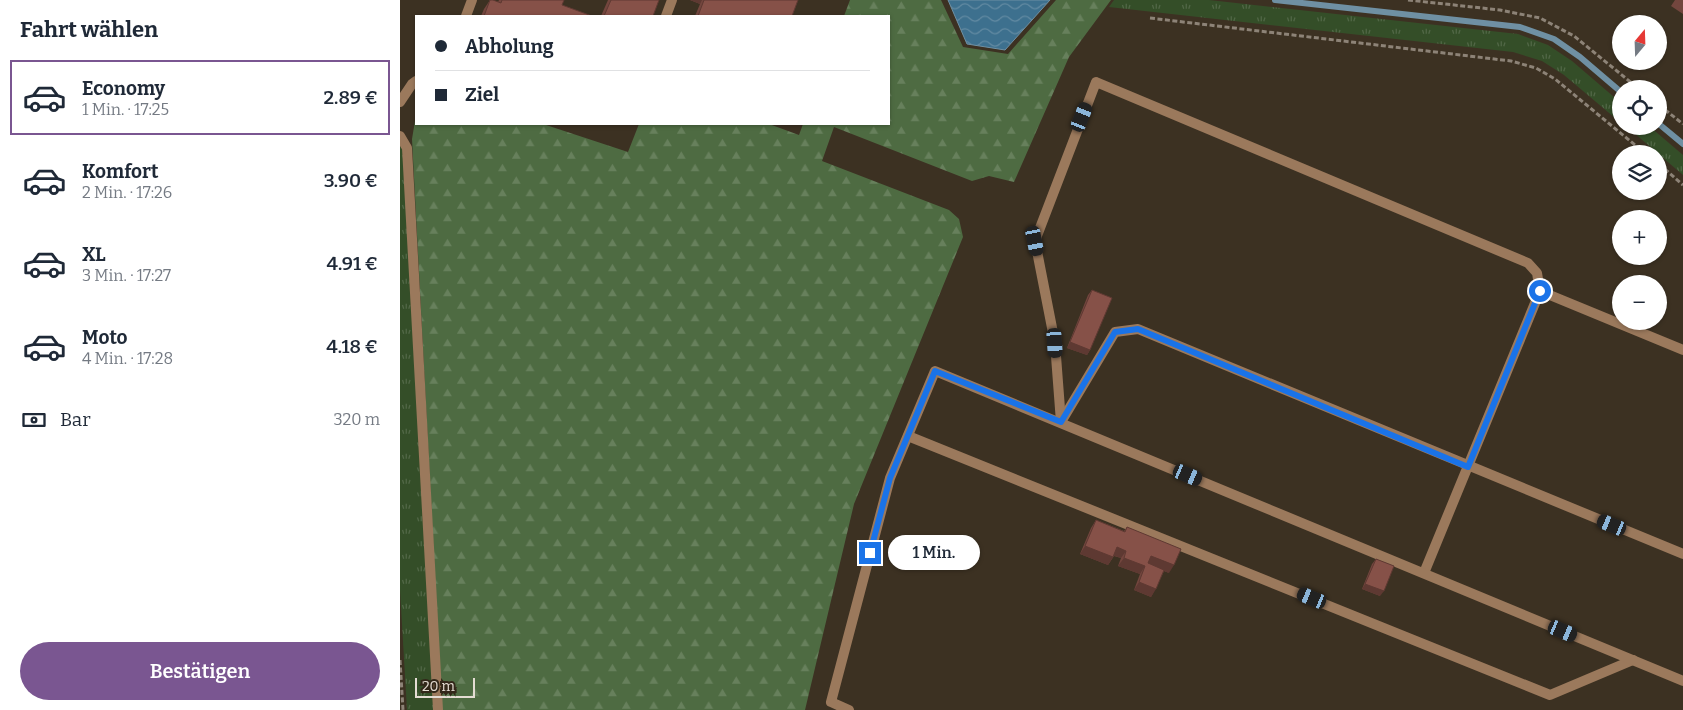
<!DOCTYPE html>
<html lang="de">
<head>
<meta charset="utf-8">
<style>
	:root { --surface:#fff; --page:#f6f6f7; --text:#1f2937; --muted:#747a83; --line:#e0e1e3; --accent:#7a5691 }
	body { margin:0; font-family:Bitter,serif; background:var(--page); color:var(--text); height:100vh; display:flex; flex-direction:column; font-size:19px; white-space:nowrap }
	* { box-sizing:border-box; margin:0 }
	p { font-size:16px; color:var(--muted) }
	.icon { flex:none; width:28px; height:28px; fill:none; stroke:currentColor; stroke-width:2; stroke-linecap:round; stroke-linejoin:round }
	.map { position:relative; flex:1; overflow:hidden }
	.panel { display:flex; flex-direction:column; background:var(--surface); width:400px }
	.panel>* { flex:none }
	.hud { position:absolute; left:15px; top:15px; width:475px; height:110px; border-radius:0px; box-shadow:0 1px 4px #0004; display:grid; align-content:center; height:110px; padding:0 20px; background:var(--surface) }
	.needle { width:32px; rotate:19deg }
	.tools { position:absolute; left:1212px; top:15px; display:grid; gap:10px }
	.tools a { display:grid; place-items:center; width:55px; height:55px; border-radius:50%; background:var(--surface); box-shadow:0 1px 4px #0004; font-size:25px }
	.scale { position:absolute; left:15px; bottom:12px; width:60px; box-sizing:border-box; padding-left:5px; border:2px solid #e4dcd3; border-top:0; font-size:14px; line-height:18px; white-space:nowrap; color:#e4dcd3; -webkit-text-stroke:4px #322719; paint-order:stroke }
	.end { position:absolute; width:22px; height:22px; margin:-11px; border:6px solid #1a73e8; background:#fff; box-shadow:0 0 0 2px #fff }
	.from { border-radius:50% }
	.bubble { position:absolute; height:35px; border-radius:18px; background:var(--surface); box-shadow:0 1px 4px #0004; font-size:16px; font-weight:600; line-height:35px; text-align:center }
	.car { position:absolute; width:15px; height:30px; margin:-15px -8px; border-radius:6px; box-shadow:0 0 4px 1px #0007; background:linear-gradient(#222 24%,#8ab4d8 0 40%,#222 0 76%,#8ab4d8 0 86%,#222 0) }
	.hud b { display:flex; align-items:center; gap:18px; height:48px; font-size:19px }
	.hud b+b { border-top:1px solid var(--line) }
	.hud i { width:12px; height:12px; background:var(--text) }
	ul { padding:0; list-style:none }
	li { display:flex; align-items:center; gap:15px; height:75px; margin:0 10px 8px; padding:0 10px; border:2px solid transparent; border-radius:0px }
	li div { flex:1 }
	li b { display:block; font-size:19px }
	li em { font-style:normal; font-weight:600 }
	li.selected { border-color:var(--accent) }
	li>.icon { width:45px; height:45px; stroke-width:1.5 }
	h2 { padding:0 20px; font-size:22px; line-height:60px }
	.pay { display:flex; align-items:center; gap:12px; height:55px; padding:0 20px; font-size:19px }
	.pay p { margin-inline-start:auto }
	.cta { display:flex; gap:10px; margin-top:auto; padding:10px 20px }
	.cta a { flex:1; height:58px; border-radius:30px; background:var(--accent); color:#fff; font-size:20px; font-weight:600; line-height:58px; text-align:center }
	main { display:flex; flex:1; min-height:0 }
	.map>svg:first-child { display:block }
	.grass { fill:url(#grass-tufts) }
	.forest { fill:url(#forest-firs) }
	.water { fill:url(#water-waves); stroke:#6f90a3 }
	.lines { fill:none; stroke-linecap:round; stroke-linejoin:round }
	.stream { stroke:#6f90a3; stroke-width:6 }
	.path { stroke:#8d8377; stroke-width:3; stroke-dasharray:5 2.5; stroke-linecap:butt }
	.lane { stroke:#9b795c; stroke-width:10 }
	.wall { fill:#73463e }
	.shaded-wall { fill:#5e3932 }
	.building { fill:#865148; stroke:#5e3932 }
	.route { stroke:#1a73e8; stroke-width:6 }
</style>
</head>
<body>
<main>
<section class="panel">
<h2>Fahrt wählen</h2>
<ul>
<li class="selected"><svg class="icon" aria-label="car" viewBox="0 0 24 24"><path d="M5 17H2v-5l4-1 3-4h7l3 4 3 1v5h-3M9 17h6M6 11h13"/><circle cx="7" cy="17" r="2"/><circle cx="17" cy="17" r="2"/></svg><div><b>Economy</b><p>1 Min. · 17:25</p></div><em>2.89 €</em></li>
<li><svg class="icon" aria-label="car" viewBox="0 0 24 24"><path d="M5 17H2v-5l4-1 3-4h7l3 4 3 1v5h-3M9 17h6M6 11h13"/><circle cx="7" cy="17" r="2"/><circle cx="17" cy="17" r="2"/></svg><div><b>Komfort</b><p>2 Min. · 17:26</p></div><em>3.90 €</em></li>
<li><svg class="icon" aria-label="car" viewBox="0 0 24 24"><path d="M5 17H2v-5l4-1 3-4h7l3 4 3 1v5h-3M9 17h6M6 11h13"/><circle cx="7" cy="17" r="2"/><circle cx="17" cy="17" r="2"/></svg><div><b>XL</b><p>3 Min. · 17:27</p></div><em>4.91 €</em></li>
<li><svg class="icon" aria-label="car" viewBox="0 0 24 24"><path d="M5 17H2v-5l4-1 3-4h7l3 4 3 1v5h-3M9 17h6M6 11h13"/><circle cx="7" cy="17" r="2"/><circle cx="17" cy="17" r="2"/></svg><div><b>Moto</b><p>4 Min. · 17:28</p></div><em>4.18 €</em></li>
</ul>
<div class="pay"><svg class="icon" aria-label="cash" viewBox="0 0 24 24"><path d="M3 7h18v10H3z"/><circle cx="12" cy="12" r="2"/></svg>Bar<p>320 m</p></div>
<div class="cta"><a>Bestätigen</a></div>
</section>
<div class="map">
<svg width="1283" height="710" viewBox="0 0 1283 710">
	<defs>
		<pattern id="grass-tufts" width="24" height="20" patternUnits="userSpaceOnUse" patternTransform="scale(1.25)"><rect width="24" height="20" fill="#344e28"/><path d="M3 7l-1-3M5 7V3M7 7l1-3M15 17l-1-3M17 17v-4M19 17l1-3" fill="none" stroke="#516746"/></pattern>
		<pattern id="forest-firs" width="22" height="20" patternUnits="userSpaceOnUse" patternTransform="scale(1.25)"><rect width="22" height="20" fill="#4e6b42"/><path d="M5 1l3.5 6h-7zM16 11l3.5 6h-7z" fill="#67805c"/></pattern>
		<pattern id="water-waves" width="16" height="10" patternUnits="userSpaceOnUse" patternTransform="scale(1.25)"><rect width="16" height="10" fill="#3d708e"/><path d="M0 5q4-4 8 0t8 0" fill="none" stroke="#628aa2"/></pattern>
	</defs>
	<rect width="100%" height="100%" fill="#3c3122"/>
	<g class="grass">
		<path d="M714,0H809L1118,34L1148,45L1172,61L1221,103V123L1164,75L1142,61L1113,52L709,7Z"/>
		<path d="M1226,126H1249L1283,155V175Z"/>
		<path d="M0,145L3,149L34,710H7L0,590Z"/>
	</g>
	<path class="forest" d="M450,0H541L563,47L608,54L656,0H711L669,57L614,182L589,176L572,181L434,127L422,161L549,210L559,219L563,237L454,504L405,710H42L12,139L16,115V124H143L228,152L239,124H369L399,135L403,124H489V16H444Z"/>
	<path class="water" d="M548,0H650L605,50L567,44Z"/>
	<g class="lines">
		<g class="stream">
			<path d="M875,0L1120,27L1154,39L1180,57L1221,92"/>
			<path d="M1259,124L1283,144"/>
		</g>
		<g class="path">
			<path d="M1008,0L1100,10L1140,18L1174,36L1239,89"/>
			<path d="M750,18L1111,61L1136,68L1155,79L1246,154"/>
			<path d="M1259,105L1283,124"/>
			<path d="M1259,164L1283,185"/>
			<path d="M0,660L3,710"/>
		</g>
		<g class="lane">
			<path d="M66,16L72,0"/>
			<path d="M266,16L272,0"/>
			<path d="M0,102L12,84L16,81"/>
			<path d="M0,136L7,148L38,710"/>
			<path d="M1140,291L1283,350"/>
			<path d="M661,422L655,343L635,241L696,82L1128,263L1137,273L1140,291L1024,573"/>
			<path d="M661,422L715,332L738,329L1283,554"/>
			<path d="M508,436L1150,695L1233,660"/>
			<path d="M449,710L431,702L490,478L535,371L1283,681"/>
		</g>
	</g>
	<g class="wall">
		<path d="M90,0L98,2L99,0H164L162,5L192,16H81L84,9Z"/>
		<path d="M208,0H259L253,16H201Z"/>
		<path d="M290,0H398L392,16H295L300,4Z"/>
		<path d="M1275,0H1283V14L1271,6Z"/>
		<path d="M692,290L690,350L687,355L667,348L688,295Z"/>
		<path d="M696,520L724,531L727,527L769,573L764,571L751,597L734,590L740,574L718,566L721,558L714,556L708,565L680,554L691,528Z"/>
		<path d="M976,559L980,596L962,589L972,564Z"/>
	</g>
	<g class="shaded-wall">
		<path d="M290,0H302L300,4Z"/>
		<path d="M670,342L690,350L687,355L667,348Z"/>
		<path d="M685,546L713,557L708,565L680,554Z"/>
		<path d="M717,547L726,551L721,558L712,555Z"/>
		<path d="M751,556L774,565L769,573L746,564Z"/>
		<path d="M724,558L745,566L740,574L718,566Z"/>
		<path d="M739,582L756,589L751,597L734,590Z"/>
		<path d="M965,584L984,591L980,596L962,589Z"/>
	</g>
	<g class="building">
		<path d="M90,0H93L101,3L102,0H164L162,5L192,16H84Z"/>
		<path d="M211,0H259L253,16H204Z"/>
		<path d="M304,0H398L392,16H298Z"/>
		<path d="M692,290L712,298L690,350L670,342Z"/>
		<path d="M696,520L725,532L727,527L781,549L774,565L751,556L748,563L764,570L756,589L739,582L745,566L724,558L726,551L717,547L713,557L685,546Z"/>
		<path d="M976,559L994,566L984,591L965,584Z"/>
	</g>
	<g class="lines">
		<path class="route" d="M470,553L490,478L535,371L661,422L715,332L738,329L1068,467L1140,291"/>
	</g>
</svg>
<div class="tools">
<a><svg class="needle" viewBox="-14 -14 28 28"><path d="M0-13l5 13h-10z" fill="#e53935"/><path d="M0 13l5-13h-10z" fill="#747a83"/></svg></a>
<a><svg class="icon" aria-label="locate" viewBox="0 0 24 24"><circle cx="12" cy="12" r="6"/><path d="M12 2v4M12 18v4M2 12h4M18 12h4"/></svg></a>
<a><svg class="icon" aria-label="layers" viewBox="0 0 24 24"><path d="M12 4l9 5-9 5-9-5zM3 14l9 5 9-5"/></svg></a>
<a>+</a>
<a>−</a>
</div>
<div class="scale">20 m</div>
<i class="end from" style="left:1140px;top:291px"></i>
<i class="end" style="left:470px;top:553px"></i>
<div class="bubble" style="left:488px;top:535px;width:92px">1 Min.</div>
<i class="car" style="left:682px;top:117px;rotate:22deg"></i>
<i class="car" style="left:635px;top:241px;rotate:169deg"></i>
<i class="car" style="left:655px;top:343px;rotate:176deg"></i>
<i class="car" style="left:788px;top:475px;rotate:113deg"></i>
<i class="car" style="left:1212px;top:525px;rotate:292deg"></i>
<i class="car" style="left:912px;top:598px;rotate:292deg"></i>
<i class="car" style="left:1163px;top:631px;rotate:113deg"></i>
<div class="hud">
<b><i class="from"></i>Abholung</b>
<b><i></i>Ziel</b>
</div>
</div>
</main>
</body>
</html>
